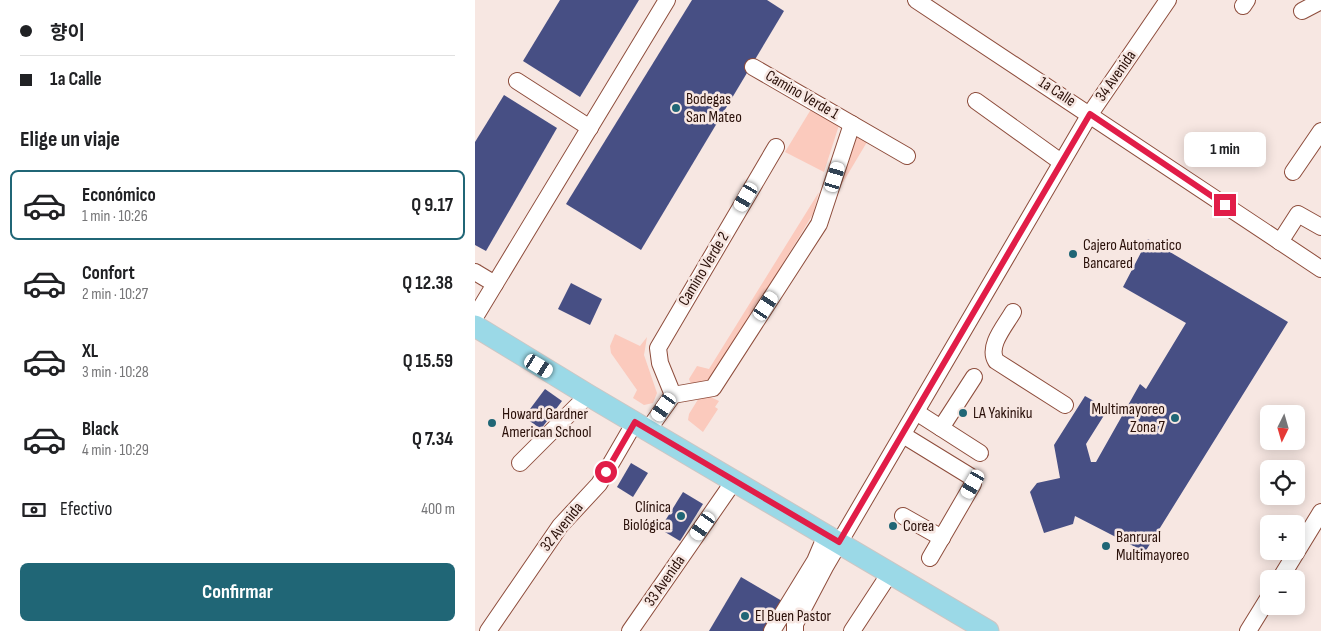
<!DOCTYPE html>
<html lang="es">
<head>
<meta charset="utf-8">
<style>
	:root { --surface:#fff; --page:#f2f2f2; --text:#202124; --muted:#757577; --line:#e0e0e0; --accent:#206676 }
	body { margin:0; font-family:"Sofia Sans Condensed","Noto Sans KR",sans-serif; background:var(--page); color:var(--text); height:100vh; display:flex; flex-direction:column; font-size:19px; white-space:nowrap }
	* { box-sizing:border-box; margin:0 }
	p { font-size:16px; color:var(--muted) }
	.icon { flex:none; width:28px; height:28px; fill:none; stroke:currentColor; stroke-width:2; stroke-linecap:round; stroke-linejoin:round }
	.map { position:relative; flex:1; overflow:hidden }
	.sheet { display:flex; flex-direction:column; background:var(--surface); width:475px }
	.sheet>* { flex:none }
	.banner { display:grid; align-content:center; height:110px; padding:0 20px; background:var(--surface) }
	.needle { width:32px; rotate:185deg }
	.tools { position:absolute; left:785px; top:405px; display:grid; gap:10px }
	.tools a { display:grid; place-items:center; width:45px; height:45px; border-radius:8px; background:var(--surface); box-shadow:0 2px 12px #0003; font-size:25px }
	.end { position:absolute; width:22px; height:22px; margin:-11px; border:6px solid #e11d48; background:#fff; box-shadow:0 0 0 2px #fff }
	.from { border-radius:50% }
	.bubble { position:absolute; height:35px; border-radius:8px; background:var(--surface); box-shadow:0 2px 12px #0003; font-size:16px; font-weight:700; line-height:35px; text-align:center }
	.car { position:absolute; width:15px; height:30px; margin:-15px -8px; border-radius:6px; box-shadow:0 0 4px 1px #0007; background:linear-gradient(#fff 24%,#345 0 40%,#fff 0 76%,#345 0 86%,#fff 0) }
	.banner b { display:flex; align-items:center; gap:18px; height:48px; font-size:19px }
	.banner b+b { border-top:1px solid var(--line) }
	.banner i { width:12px; height:12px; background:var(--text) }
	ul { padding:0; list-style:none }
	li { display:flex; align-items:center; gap:15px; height:70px; margin:0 10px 8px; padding:0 10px; border:2px solid transparent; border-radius:8px }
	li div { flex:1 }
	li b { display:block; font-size:19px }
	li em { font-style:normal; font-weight:700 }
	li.active { border-color:var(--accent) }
	li>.icon { width:45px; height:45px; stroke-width:1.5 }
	h2 { padding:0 20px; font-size:22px; line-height:60px }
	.pay { display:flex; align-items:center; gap:12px; height:55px; padding:0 20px; font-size:19px }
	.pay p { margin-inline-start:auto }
	.action { display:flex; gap:10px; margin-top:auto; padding:10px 20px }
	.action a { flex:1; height:58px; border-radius:8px; background:var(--accent); color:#fff; font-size:20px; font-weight:700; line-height:58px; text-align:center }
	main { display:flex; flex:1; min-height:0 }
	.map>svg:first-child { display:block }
	.green { fill:#fbcabd }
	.building { fill:#474f84 }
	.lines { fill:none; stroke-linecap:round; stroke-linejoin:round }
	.minor-casing { stroke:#8e4d3c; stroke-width:18 }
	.major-casing { stroke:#ccc6c4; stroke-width:23 }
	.minor { stroke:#fff; stroke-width:16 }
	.major { stroke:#9bd9e7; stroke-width:21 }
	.route { stroke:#e11d48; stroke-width:6 }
	.poi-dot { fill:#206676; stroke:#f7e7e2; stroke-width:2 }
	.labels { text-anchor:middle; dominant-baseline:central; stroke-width:5; stroke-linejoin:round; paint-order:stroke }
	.street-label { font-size:16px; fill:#2a1009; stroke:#f7e7e2 }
	.poi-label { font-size:16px; fill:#2a1009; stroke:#f7e7e2; text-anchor:start }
</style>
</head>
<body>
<main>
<section class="sheet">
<div class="banner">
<b><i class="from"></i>향이</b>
<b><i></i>1a Calle</b>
</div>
<h2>Elige un viaje</h2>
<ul>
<li class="active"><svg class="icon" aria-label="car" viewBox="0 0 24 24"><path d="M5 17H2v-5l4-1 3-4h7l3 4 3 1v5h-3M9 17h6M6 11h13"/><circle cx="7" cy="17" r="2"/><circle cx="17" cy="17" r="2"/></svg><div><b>Económico</b><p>1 min · 10:26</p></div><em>Q 9.17</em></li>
<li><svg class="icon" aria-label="car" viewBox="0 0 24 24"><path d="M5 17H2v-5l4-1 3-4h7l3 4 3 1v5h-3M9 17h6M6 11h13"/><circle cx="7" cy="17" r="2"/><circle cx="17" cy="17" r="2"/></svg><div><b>Confort</b><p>2 min · 10:27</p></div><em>Q 12.38</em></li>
<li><svg class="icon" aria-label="car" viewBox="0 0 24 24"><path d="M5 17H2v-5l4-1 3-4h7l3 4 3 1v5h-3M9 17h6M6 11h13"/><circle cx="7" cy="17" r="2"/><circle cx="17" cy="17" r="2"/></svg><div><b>XL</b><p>3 min · 10:28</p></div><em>Q 15.59</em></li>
<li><svg class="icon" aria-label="car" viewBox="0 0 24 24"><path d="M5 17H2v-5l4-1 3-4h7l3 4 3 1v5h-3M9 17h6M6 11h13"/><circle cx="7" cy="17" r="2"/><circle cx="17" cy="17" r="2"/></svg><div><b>Black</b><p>4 min · 10:29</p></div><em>Q 7.34</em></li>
</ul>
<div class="pay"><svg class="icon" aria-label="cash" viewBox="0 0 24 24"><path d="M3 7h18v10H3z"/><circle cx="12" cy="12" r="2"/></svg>Efectivo<p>400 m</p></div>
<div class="action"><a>Confirmar</a></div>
</section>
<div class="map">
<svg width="846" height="631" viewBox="0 0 846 631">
	<rect width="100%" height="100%" fill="#f7e7e2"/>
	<g class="green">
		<path d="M338,106L364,125L349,172L310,152Z"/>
		<path d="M381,133L392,142L364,189Z"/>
		<path d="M344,192L338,214L239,377L217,387L214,379L222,366L234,369Z"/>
		<path d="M140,334L165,346L172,337L169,355L182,393L178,403L169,405L158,398L162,390L136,353L135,346Z"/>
		<path d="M227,393L244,401L240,407L243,409L228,432L213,420L214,414Z"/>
	</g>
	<g class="building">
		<path d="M85,0H164L105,97L48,61Z"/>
		<path d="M217,0H292L309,11L166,250L91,204Z"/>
		<path d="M29,95L82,128L11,251L0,245V142Z"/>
		<path d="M673,239L813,322L670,552L600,516L598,524L569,533L555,492L562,483L585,478L579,445L610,396L633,409L611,444L616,462H621L665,384L671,389L711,323L648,287Z"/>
		<path d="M96,283L127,299L115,325L83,309Z"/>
		<path d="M70,389L87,401L66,429L49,417Z"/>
		<path d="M156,463L173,473L158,497L142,487Z"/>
		<path d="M208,492L228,504L205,541L185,529Z"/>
		<path d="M266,577L307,601L289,631H234Z"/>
	</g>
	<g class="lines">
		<defs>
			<g id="minor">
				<path d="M441,0L846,269"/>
				<path d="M768,6L772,0"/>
				<path d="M827,11L846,1"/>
				<path d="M278,67L432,156"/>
				<path d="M42,81L115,128"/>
				<path d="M501,101L586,162"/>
				<path d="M818,172L846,131"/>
				<path d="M805,242L823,214L846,227"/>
				<path d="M0,272L20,284"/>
				<path d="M538,312C530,326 512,346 521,361L590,405"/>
				<path d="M0,317L192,0"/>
				<path d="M198,395L238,388L344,224L377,124"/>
				<path d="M198,395L185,363L183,348L301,147"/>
				<path d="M441,412L505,453"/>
				<path d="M466,428L499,377"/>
				<path d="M173,430L198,395"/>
				<path d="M428,435L498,478V484L455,558"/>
				<path d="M45,463L113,395"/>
				<path d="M428,516L467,538"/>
				<path d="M805,579L846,512"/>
				<path d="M13,631L85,526L124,484L160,422"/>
				<path d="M155,631L259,481"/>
				<path d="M297,631L340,561L351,535"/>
				<path d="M320,631V624L350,567L615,114L693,0"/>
				<path d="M377,631L415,573"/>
				<path d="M773,631L794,597"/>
			</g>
			<path id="major" d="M0,326L113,395L513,631"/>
		</defs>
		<use href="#minor" class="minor-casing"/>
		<use href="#major" class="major-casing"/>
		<use href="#minor" class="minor"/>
		<use href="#major" class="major"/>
	</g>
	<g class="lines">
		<path class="route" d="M131,472L160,422L364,542L615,114L750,205"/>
	</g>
	<g class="poi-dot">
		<circle cx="201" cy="108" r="5"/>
		<circle cx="598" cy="254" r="5"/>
		<circle cx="488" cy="413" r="5"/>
		<circle cx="700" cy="418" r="5"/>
		<circle cx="17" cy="423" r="5"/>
		<circle cx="206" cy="516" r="5"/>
		<circle cx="418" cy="526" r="5"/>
		<circle cx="631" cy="546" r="5"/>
		<circle cx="270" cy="616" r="5"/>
	</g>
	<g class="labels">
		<g class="street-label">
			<text transform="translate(641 76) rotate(-55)">34 Avenida</text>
			<text transform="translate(582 92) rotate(33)">1a Calle</text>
			<text transform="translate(327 95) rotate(30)">Camino Verde 1</text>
			<text transform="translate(229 269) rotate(-59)">Camino Verde 2</text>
			<text transform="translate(87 527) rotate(-51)">32 Avenida</text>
			<text transform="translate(190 581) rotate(-55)">33 Avenida</text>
		</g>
		<g class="poi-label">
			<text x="211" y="99">Bodegas<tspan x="211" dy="18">San Mateo</tspan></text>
			<text x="608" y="245">Cajero Automatico<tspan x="608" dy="18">Bancared</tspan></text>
			<text x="690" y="409" text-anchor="end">Multimayoreo<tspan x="690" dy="18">Zona 7</tspan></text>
			<text x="498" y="413">LA Yakiniku</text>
			<text x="27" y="414">Howard Gardner<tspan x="27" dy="18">American School</tspan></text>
			<text x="196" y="507" text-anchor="end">Clínica<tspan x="196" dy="18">Biológica</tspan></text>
			<text x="428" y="526">Corea</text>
			<text x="641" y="537">Banrural<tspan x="641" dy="18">Multimayoreo</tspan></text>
			<text x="280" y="616">El Buen Pastor</text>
		</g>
	</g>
</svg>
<div class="tools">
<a><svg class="needle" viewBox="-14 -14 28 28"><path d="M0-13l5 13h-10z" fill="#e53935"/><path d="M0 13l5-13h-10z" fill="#757577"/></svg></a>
<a><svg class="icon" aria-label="locate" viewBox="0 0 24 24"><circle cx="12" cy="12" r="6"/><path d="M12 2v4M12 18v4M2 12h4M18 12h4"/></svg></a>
<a>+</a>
<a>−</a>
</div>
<i class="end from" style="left:131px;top:472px"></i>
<i class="end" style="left:750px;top:205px"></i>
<div class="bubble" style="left:709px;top:132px;width:82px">1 min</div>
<i class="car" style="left:360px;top:177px;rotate:17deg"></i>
<i class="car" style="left:271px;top:197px;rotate:210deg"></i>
<i class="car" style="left:291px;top:306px;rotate:33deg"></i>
<i class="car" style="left:64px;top:366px;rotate:121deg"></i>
<i class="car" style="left:189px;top:407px;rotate:215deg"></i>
<i class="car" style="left:498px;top:484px;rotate:210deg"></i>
<i class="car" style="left:228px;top:526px;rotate:215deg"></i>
</div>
</main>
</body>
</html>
